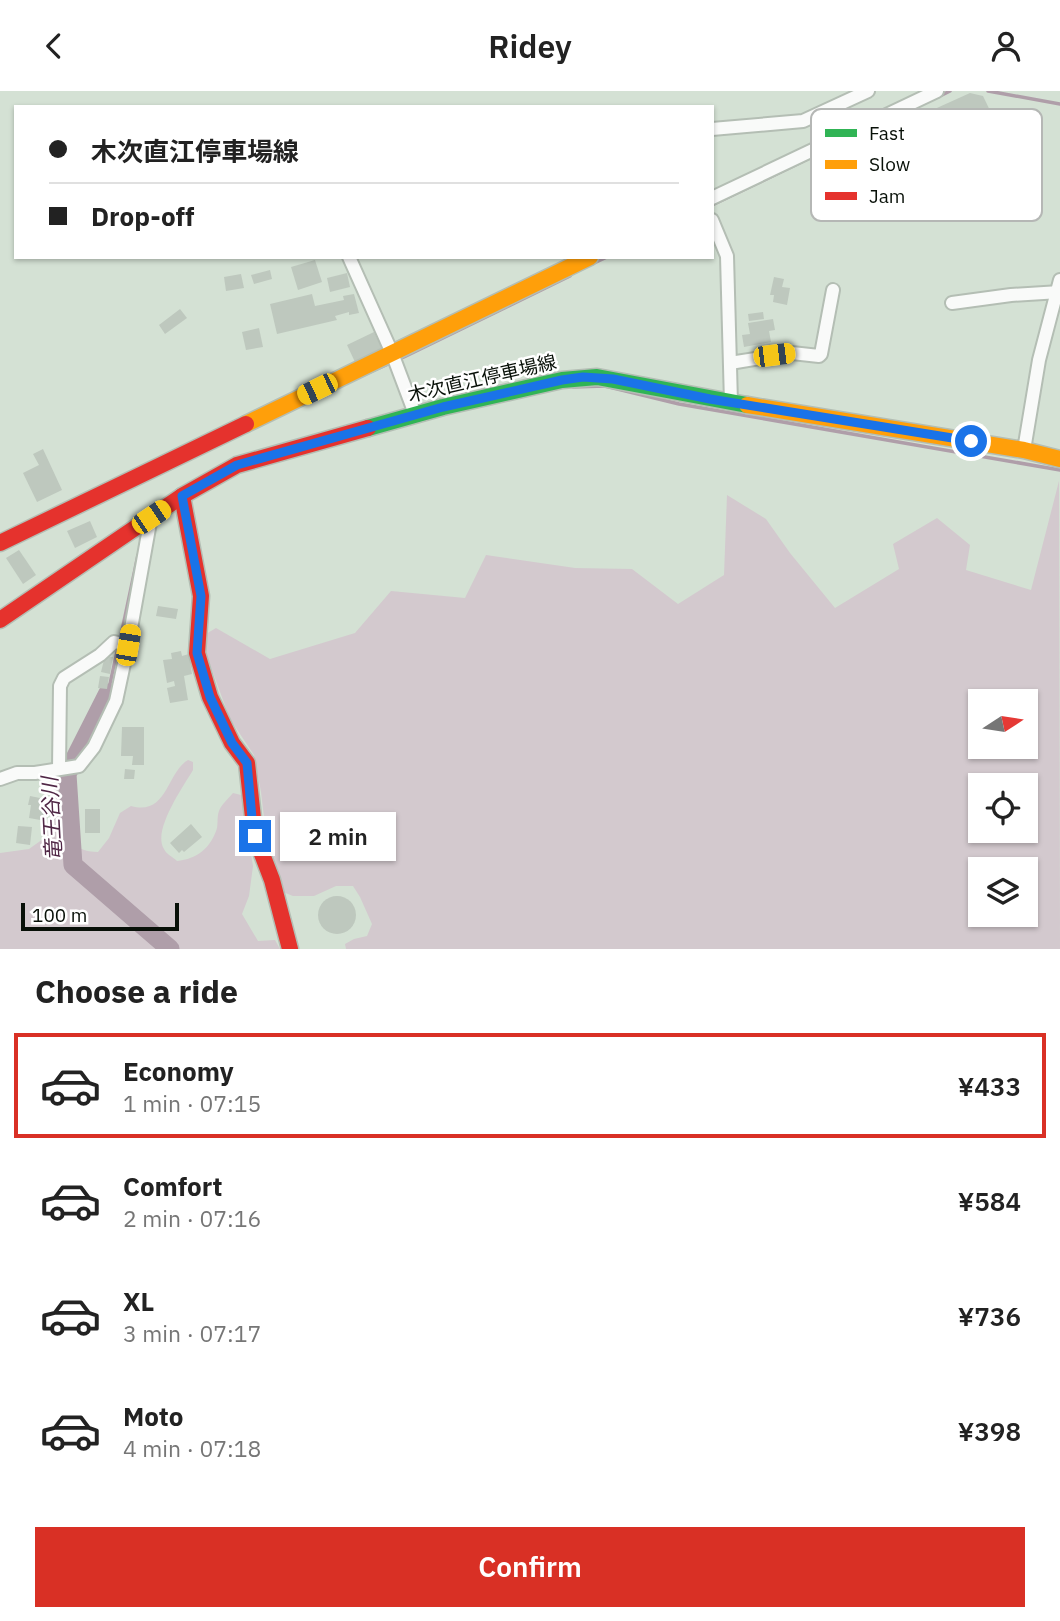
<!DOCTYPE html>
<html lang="en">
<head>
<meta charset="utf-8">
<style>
	:root { --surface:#fff; --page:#f2f2f2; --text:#222; --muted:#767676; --line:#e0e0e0; --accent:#d93025 }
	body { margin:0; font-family:"IBM Plex Sans","Noto Sans JP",sans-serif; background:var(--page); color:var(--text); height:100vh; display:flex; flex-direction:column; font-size:26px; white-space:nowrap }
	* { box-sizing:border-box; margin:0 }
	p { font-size:23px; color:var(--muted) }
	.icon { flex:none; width:38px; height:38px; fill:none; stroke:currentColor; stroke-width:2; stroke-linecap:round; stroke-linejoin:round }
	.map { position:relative; height:858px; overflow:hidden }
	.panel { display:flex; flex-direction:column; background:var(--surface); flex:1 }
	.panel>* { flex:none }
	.guide { position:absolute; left:14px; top:14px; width:700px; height:154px; border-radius:0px; box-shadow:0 2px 5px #0004; display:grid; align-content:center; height:154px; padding:0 35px; background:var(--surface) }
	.needle { width:46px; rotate:78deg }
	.tools { position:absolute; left:968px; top:598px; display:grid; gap:14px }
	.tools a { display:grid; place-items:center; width:70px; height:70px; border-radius:0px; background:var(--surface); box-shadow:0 2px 5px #0004; font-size:35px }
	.scale { position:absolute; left:21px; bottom:18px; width:158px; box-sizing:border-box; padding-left:7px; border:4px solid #081008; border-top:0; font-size:19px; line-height:24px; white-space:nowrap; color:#081008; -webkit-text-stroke:5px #fff; paint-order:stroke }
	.end { position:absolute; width:32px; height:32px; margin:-16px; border:9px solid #1a73e8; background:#fff; box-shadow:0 0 0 4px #fff }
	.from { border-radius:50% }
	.bubble { position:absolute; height:49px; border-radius:0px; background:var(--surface); box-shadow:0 2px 5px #0004; font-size:23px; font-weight:600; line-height:49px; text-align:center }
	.car { position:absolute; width:21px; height:42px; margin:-21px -10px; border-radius:9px; box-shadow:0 0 5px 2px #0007; background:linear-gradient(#f5c518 24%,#345 0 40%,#f5c518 0 76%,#345 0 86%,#f5c518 0) }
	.guide b { display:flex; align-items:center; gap:24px; height:66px; font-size:26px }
	.guide b+b { border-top:2px solid var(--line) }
	.guide i { width:18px; height:18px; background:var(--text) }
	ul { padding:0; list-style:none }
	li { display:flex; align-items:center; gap:21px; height:105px; margin:0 14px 10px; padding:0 21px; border:4px solid transparent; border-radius:0px }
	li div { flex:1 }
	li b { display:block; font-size:26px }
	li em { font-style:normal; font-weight:600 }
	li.selected { border-color:var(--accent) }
	li>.icon { width:63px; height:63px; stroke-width:1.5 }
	h2 { padding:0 35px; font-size:32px; line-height:84px }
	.action { display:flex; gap:14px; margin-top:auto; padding:14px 35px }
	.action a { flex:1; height:80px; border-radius:0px; background:var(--accent); color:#fff; font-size:28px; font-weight:600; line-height:80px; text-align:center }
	header { display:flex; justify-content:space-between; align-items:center; height:91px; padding:0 35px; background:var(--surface); font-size:32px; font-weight:600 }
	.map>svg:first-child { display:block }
	.green { fill:#d3c9ce; fill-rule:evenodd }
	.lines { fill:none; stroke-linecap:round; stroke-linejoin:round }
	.stream { stroke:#af9ea9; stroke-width:3.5 }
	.river { stroke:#af9ea9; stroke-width:19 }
	.building { fill:#bec8be }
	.street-casing { stroke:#b4beb4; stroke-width:16 }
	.fast-casing { stroke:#b4beb4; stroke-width:19 }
	.slow-casing { stroke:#b4beb4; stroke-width:19 }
	.jam-casing { stroke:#b4beb4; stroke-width:19 }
	.street { stroke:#f9faf9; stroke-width:12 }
	.fast { stroke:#30b455; stroke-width:16 }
	.slow { stroke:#ff9f0a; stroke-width:16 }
	.jam { stroke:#e5322d; stroke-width:16 }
	.route { stroke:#1a73e8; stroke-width:9 }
	.labels { text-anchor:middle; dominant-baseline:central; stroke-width:5; stroke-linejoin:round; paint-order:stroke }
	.street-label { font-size:19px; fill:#081008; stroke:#fff }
	.water-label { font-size:21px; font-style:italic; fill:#502746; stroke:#fff }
	.key { fill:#fff; stroke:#b5b7b5; stroke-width:2 }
	.key-label { font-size:19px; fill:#081008 }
</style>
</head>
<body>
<header><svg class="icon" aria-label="back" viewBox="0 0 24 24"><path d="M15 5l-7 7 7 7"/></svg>Ridey<svg class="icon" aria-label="person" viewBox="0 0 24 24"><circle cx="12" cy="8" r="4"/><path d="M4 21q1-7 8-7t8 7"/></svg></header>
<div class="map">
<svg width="1060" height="858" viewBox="0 0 1060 858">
	<rect width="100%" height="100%" fill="#d4e1d4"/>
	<g class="green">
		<path d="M1059,390L1060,858H346L345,853L354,848L367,845L372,833L360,806L353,795H336L314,805H293L283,801L277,791L265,735L261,701L254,664L230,628L206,563V543L216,537L270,568L355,542L391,500L465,507L486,464L575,477L632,478L678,513L724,484L727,404L766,428L790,462L835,517L899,478L893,453L937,427L970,454L966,479L1031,499ZM980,611H1026V656H980ZM980,695H1026V740H980ZM980,779H1026V824H980Z"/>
		<path d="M188,669L193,671V679C183,696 152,740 164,758C166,763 173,766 177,770C197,768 211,757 217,737C218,732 217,725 219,720C221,714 228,708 233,702L241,704L246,708V732L253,775L249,805L242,823L258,850L275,849L280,858H0V762L29,758L43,748L50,735L53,717L48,694L51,692L57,697C64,726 58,760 98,761L109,747L120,722L131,715C168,725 166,682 188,669Z"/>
	</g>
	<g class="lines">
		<g class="stream">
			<path d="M988,0L1060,13"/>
			<path d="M938,6L950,0"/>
			<path d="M712,114L814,65"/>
			<path d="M592,173L607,166"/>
			<path d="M359,286L404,266L570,185"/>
			<path d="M573,296L605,295L679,313L1060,379"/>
			<path d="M120,549L138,464"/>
			<path d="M108,602L118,556"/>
		</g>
		<path class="river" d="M108,602L67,683L73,774L170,858"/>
	</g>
	<g class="building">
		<path d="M970,2L983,5L996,32L995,34L873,91L871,90L855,54Z"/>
		<path d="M315,169L322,191L298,199L291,176Z"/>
		<path d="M270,179L272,188L254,193L251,184Z"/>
		<path d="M347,182L350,196L330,201L327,187Z"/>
		<path d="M241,183L244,197L226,200L224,186Z"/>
		<path d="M774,186L784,188L782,196L790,197L787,214L773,211L774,204H770Z"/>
		<path d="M312,203L315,215L344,209L343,205L354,203L359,222L349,224V221L335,225L337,229L277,243L270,213Z"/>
		<path d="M180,218L187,227L165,243L159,234Z"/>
		<path d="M763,221L764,228L749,230L748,223Z"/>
		<path d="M773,228L775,239L769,240L771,251L744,256L742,244L750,243L748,232Z"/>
		<path d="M259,237L263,256L246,259L242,241Z"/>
		<path d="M374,241L382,257L355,271L347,254Z"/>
		<path d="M43,358L62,399L37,411L23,382L39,374L33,363Z"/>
		<path d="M90,430L97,446L75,457L67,440Z"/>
		<path d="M19,459L36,484L23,493L6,467Z"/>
		<path d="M158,515L178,518L176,528L156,525Z"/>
		<path d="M181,560L182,565L189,563L192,583L184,585L188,609L170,612L167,597L175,595L174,590L167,592L163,569L172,568L171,562Z"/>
		<path d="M105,565L113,566L110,583L101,581Z"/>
		<path d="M100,585L109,586L107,598L98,597Z"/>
		<path d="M122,636H144V674H132L133,665H121Z"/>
		<path d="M125,678L135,679L134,688H124Z"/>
		<path d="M30,705L40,707L39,712L49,714L46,730L29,727L31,714H28Z"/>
		<rect x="85" y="718" width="15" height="24"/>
		<path d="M191,733L202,746L184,761L182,759L179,762L170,752Z"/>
		<path d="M18,735L32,736L30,754L16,752Z"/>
		<circle cx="337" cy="824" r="19"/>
	</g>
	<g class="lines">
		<defs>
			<g id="street">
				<path d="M712,38L803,30L868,0"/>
				<path d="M712,107L937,0"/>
				<path d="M712,129L727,165L731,312"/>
				<path d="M349,166L392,262L415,323"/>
				<path d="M952,212L1011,204L1060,201"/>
				<path d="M730,272L792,262L819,265L821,263L833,199"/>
				<path d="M1024,359L1039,269L1060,189"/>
				<path d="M59,678L60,595L64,587L100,564L114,551L128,554"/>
				<path d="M0,688L17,682H35L79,675L94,656L116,610L128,554L151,426"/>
			</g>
			<path id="fast" d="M368,337L443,316L562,289L597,286L747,314"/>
			<g id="slow">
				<path d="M747,314L1024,359L1060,368"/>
				<path d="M246,333L590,166"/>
			</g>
			<g id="jam">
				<path d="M182,405L201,505L197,562L210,606L232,652L247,672L255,745L272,789L290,858"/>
				<path d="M0,452L246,333"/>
				<path d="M0,529L182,405L237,374L368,337"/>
			</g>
		</defs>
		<use href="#street" class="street-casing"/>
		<use href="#fast" class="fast-casing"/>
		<use href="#slow" class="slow-casing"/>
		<use href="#jam" class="jam-casing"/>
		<use href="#street" class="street"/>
		<use href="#fast" class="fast"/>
		<use href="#slow" class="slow"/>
		<use href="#jam" class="jam"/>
	</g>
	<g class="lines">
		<path class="route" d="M255,745L252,727L247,672L232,652L210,606L197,562L201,505L182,405L237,374L443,316L562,289L583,286L613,288L710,308L971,350"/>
	</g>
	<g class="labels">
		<g class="street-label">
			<text transform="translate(482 287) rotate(-13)">木次直江停車場線</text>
		</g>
		<g class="water-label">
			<text transform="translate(51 728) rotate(-93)">竜王谷川</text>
		</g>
	</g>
	<rect x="811" y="18" width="231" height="112" rx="10" class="key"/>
	<rect x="825" y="38" width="32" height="8" fill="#30b455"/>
	<rect x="825" y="69" width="32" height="9" fill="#ff9f0a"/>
	<rect x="825" y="101" width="32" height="8" fill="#e5322d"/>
	<g class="key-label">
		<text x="869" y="49">Fast</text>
		<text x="869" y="80">Slow</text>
		<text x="869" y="112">Jam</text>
	</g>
</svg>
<div class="tools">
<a><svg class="needle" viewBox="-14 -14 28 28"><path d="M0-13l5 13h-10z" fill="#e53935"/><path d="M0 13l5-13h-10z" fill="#767676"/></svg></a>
<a><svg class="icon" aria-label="locate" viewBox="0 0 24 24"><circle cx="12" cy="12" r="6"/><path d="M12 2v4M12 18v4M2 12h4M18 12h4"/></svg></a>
<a><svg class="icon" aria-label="layers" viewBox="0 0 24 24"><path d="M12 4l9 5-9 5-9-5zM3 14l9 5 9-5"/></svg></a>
</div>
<div class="scale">100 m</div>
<i class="end from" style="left:971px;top:350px"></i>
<i class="end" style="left:255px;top:745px"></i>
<div class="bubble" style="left:280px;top:721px;width:116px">2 min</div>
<i class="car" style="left:774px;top:264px;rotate:83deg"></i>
<i class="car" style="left:317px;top:298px;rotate:244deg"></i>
<i class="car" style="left:151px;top:426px;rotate:56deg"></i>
<i class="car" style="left:128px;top:554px;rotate:10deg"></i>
<div class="guide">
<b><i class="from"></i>木次直江停車場線</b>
<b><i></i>Drop-off</b>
</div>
</div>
<section class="panel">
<h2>Choose a ride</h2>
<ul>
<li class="selected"><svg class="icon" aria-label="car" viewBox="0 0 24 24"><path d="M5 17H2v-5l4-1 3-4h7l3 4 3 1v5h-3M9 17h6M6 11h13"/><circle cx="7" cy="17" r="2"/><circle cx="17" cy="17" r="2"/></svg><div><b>Economy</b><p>1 min · 07:15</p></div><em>¥433</em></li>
<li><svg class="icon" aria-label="car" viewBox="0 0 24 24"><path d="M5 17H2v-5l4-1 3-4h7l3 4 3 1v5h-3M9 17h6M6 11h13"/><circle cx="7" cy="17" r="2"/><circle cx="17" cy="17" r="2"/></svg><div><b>Comfort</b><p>2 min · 07:16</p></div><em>¥584</em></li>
<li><svg class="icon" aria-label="car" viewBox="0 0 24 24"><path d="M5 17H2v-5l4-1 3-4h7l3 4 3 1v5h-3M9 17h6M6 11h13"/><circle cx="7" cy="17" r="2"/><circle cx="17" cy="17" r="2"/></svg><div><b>XL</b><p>3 min · 07:17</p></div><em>¥736</em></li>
<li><svg class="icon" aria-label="car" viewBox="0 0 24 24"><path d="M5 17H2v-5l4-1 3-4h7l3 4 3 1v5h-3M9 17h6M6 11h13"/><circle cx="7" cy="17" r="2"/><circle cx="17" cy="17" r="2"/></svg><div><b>Moto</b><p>4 min · 07:18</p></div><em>¥398</em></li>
</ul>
<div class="action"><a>Confirm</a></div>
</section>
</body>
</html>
